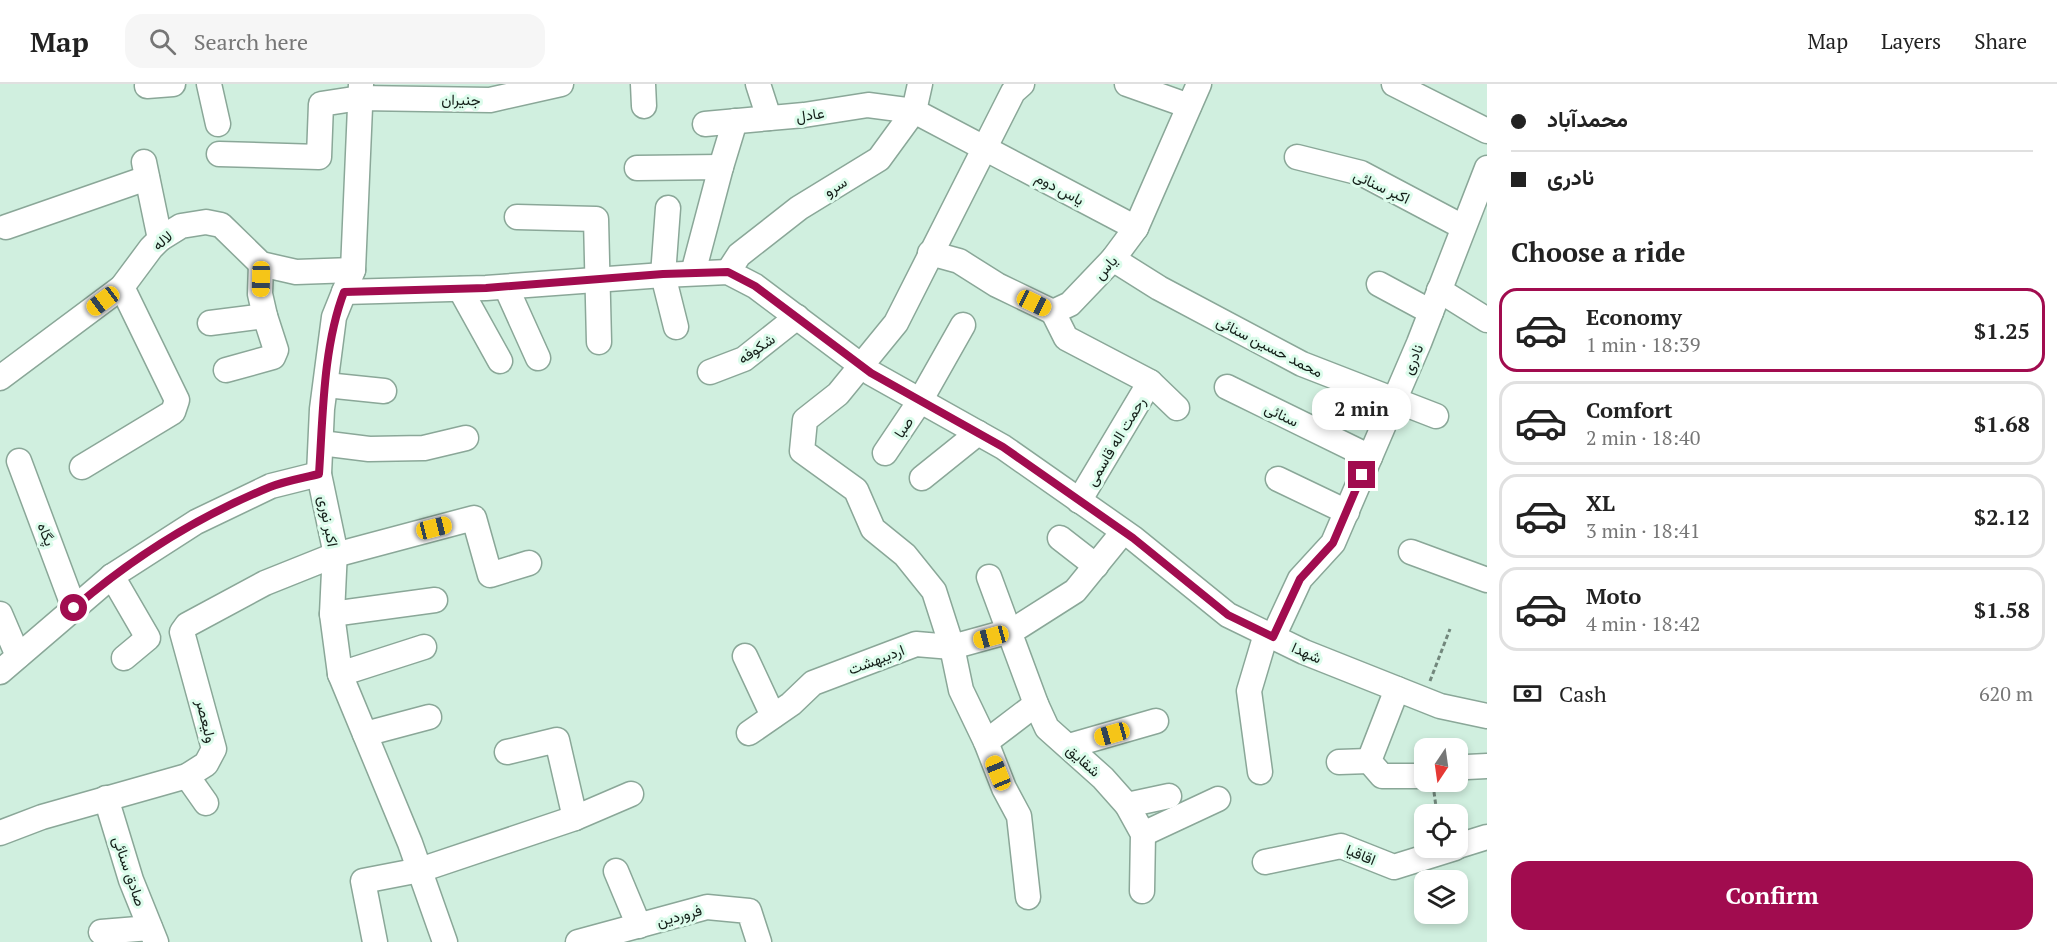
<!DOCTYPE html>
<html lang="en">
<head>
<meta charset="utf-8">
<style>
	:root { --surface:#fff; --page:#f6f6f6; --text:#222; --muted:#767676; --line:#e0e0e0; --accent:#a10c4f }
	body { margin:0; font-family:"PT Serif",Vazirmatn,serif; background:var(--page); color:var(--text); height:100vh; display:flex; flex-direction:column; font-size:22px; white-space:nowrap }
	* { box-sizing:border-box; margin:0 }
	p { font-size:20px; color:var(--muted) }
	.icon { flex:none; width:33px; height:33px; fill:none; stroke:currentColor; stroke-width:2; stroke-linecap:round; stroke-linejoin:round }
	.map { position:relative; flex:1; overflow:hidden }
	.panel { display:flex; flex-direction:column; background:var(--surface); width:570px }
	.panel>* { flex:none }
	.top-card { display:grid; align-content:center; height:132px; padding:0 24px; background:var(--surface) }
	.needle { width:39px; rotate:193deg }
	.fabs { position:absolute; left:1414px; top:654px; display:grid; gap:12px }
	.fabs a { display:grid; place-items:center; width:54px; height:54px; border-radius:12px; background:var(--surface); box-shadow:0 3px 9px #0003; font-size:30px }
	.end { position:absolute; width:27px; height:27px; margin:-14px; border:8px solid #a10c4f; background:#fff; box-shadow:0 0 0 3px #fff }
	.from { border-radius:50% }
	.bubble { position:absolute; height:42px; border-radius:18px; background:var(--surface); box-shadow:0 3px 9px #0003; font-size:20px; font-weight:600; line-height:42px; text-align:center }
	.car { position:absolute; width:18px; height:36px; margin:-18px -9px; border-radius:8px; box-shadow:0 0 4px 2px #0007; background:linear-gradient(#f5c518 24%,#345 0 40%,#f5c518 0 76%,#345 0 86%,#f5c518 0) }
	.top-card b { display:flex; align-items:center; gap:21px; height:57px; font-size:22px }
	.top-card b+b { border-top:2px solid var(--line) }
	.top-card i { width:15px; height:15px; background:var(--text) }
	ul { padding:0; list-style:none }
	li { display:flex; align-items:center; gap:18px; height:84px; margin:0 12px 9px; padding:0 12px; border:3px solid var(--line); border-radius:18px }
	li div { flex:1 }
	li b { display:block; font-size:22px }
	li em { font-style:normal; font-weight:600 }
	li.active { border-color:var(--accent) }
	li>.icon { width:54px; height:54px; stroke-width:1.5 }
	h2 { padding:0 24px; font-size:27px; line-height:72px }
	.pay { display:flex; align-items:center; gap:15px; height:66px; padding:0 24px; font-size:22px }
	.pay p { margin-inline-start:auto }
	.button { display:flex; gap:12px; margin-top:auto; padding:12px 24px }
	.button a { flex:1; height:69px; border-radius:18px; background:var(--accent); color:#fff; font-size:24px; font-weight:600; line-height:69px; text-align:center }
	header { display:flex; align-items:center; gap:36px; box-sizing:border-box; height:84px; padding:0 30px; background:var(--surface); border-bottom:2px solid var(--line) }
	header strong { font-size:28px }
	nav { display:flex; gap:33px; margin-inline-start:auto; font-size:21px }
	.search { width:420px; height:54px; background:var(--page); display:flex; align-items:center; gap:15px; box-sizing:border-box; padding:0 21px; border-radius:18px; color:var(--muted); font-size:22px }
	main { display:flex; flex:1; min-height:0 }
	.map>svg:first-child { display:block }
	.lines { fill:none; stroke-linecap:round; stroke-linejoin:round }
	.minor-casing { stroke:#8aa798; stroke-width:27 }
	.path { stroke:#72877c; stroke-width:3; stroke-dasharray:4.5 3; stroke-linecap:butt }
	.minor { stroke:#fff; stroke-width:24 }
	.route { stroke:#a10c4f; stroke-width:8 }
	.labels { text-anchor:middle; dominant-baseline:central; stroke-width:6; stroke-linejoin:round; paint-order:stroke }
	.street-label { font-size:15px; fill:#141f19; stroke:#ddfcec }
</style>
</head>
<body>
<header>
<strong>Map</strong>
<div class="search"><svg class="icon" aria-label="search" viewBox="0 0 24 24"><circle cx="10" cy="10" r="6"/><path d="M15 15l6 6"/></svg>Search here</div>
<nav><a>Map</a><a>Layers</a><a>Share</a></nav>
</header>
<main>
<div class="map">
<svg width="1487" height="858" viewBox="0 0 1487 858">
	<rect width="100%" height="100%" fill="#d0efdf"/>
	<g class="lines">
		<defs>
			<g id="minor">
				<path d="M209,0L218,40"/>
				<path d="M361,0L353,186L334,233L322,325L319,390L335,466L332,530L340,590L410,759L445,858"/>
				<path d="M643,0L644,22"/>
				<path d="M758,0L769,34"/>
				<path d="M1022,0L1013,8L896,239L838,310L805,336L802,367L856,406L873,445L905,471L934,507L952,563L961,606L986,658L1004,704L1019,732L1028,813"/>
				<path d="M1127,0L1189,22"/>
				<path d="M1394,0L1487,47"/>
				<path d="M147,2L173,0"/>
				<path d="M705,40L804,31L868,21L914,27L1136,144"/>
				<path d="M219,70L319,73L321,20L360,14L490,16L561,0"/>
				<path d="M1297,73L1361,89L1463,143"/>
				<path d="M144,78L160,155"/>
				<path d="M721,83L735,37"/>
				<path d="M637,84L721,83L693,189"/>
				<path d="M668,124L663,191L676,243"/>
				<path d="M517,133L596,135L599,258"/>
				<path d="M6,143L147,94"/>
				<path d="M930,169L959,177L997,201L1053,228L1070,220L1113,175L1136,144L1199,0"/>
				<path d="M1113,175L1159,204L1302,280L1436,332"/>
				<path d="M728,188L739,171L799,124L879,75L914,27L920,0"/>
				<path d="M1379,200L1431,228"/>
				<path d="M506,203L538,274"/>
				<path d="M460,205L500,277"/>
				<path d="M1439,206L1487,236"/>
				<path d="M344,208L486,204L663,191L728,188L755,202L871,289L1003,363L1133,454L1228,531L1304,568L1440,622L1487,632"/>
				<path d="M1053,228L1066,254L1150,298L1177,324"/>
				<path d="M210,239L265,232"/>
				<path d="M226,286L273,273L276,266L265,232L260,210L261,180"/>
				<path d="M710,288L744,275L797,233"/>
				<path d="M0,294L122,203L151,164L160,155L181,142L206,138L221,141L261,180L296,188L353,186"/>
				<path d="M326,301L384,307"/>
				<path d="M1227,303L1370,373"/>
				<path d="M321,359L369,365L424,364L466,354"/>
				<path d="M885,369L920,317L963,241"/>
				<path d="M19,377L74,524"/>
				<path d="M82,383L173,328L177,316L122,203"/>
				<path d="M922,394L978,349"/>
				<path d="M1278,395L1347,428"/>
				<path d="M1079,417L1150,298"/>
				<path d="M1060,454L1096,482"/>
				<path d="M1411,468L1487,496"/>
				<path d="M112,492L148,554L124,574"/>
				<path d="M989,493L1036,620L1047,644L1103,694L1127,721L1143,750L1142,807"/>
				<path d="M0,530L18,572"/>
				<path d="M332,530L435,516"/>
				<path d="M1273,553L1300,495L1333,459L1419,259L1487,84"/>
				<path d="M745,572L773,632"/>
				<path d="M0,588L112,492L196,438L271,402L319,390"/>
				<path d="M340,590L424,563"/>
				<path d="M1397,605L1369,677L1382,692H1425"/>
				<path d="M749,649L791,620L813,599L916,560L952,563L1010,547L1020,542L1075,507L1123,448"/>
				<path d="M365,650L429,633"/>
				<path d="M986,658L1036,620"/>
				<path d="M1069,662L1156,637"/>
				<path d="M507,668L557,656L575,734"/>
				<path d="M1339,678L1369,677"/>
				<path d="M1467,683L1487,682"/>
				<path d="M1260,688L1249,607L1266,550"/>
				<path d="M187,692L206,719"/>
				<path d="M106,714L131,796L156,858"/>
				<path d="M1127,721L1169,712"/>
				<path d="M0,749L42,733L187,692L206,680L214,665L182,548L187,541L265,499L335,471L474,434L490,491L529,479"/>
				<path d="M1143,750L1218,715"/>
				<path d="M1458,762L1487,753"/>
				<path d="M1265,778L1341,762L1394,783L1455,764"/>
				<path d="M616,787L639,842"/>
				<path d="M101,848L150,844"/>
				<path d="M375,858L363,797L420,786L575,734L631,710"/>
				<path d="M578,858L707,823L749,827L759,858"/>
			</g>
		</defs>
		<use href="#minor" class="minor-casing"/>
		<g class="path">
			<path d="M1430,597L1450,545"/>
			<path d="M1434,708L1437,730"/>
		</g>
		<use href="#minor" class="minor"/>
	</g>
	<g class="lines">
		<path class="route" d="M74,524C132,474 199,432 270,403C285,397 303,394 319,390C323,331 323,263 344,208L486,204L663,190L728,188L755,202L871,289L1003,363L1133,454L1228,531L1273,553L1300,495L1333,459L1362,391"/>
	</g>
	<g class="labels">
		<g class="street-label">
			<text transform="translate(461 15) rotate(1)">جنیران</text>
			<text transform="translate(810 30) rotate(-8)">عادل</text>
			<text transform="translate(835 102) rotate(-32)">سرو</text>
			<text transform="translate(1382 102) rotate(25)">اکبر سنائی</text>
			<text transform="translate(1060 104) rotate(28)">یاس دوم</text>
			<text transform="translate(162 156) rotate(-39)">لاله</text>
			<text transform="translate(1105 183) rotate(-48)">یاس</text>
			<text transform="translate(1270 262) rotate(27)">محمد حسین سنائی</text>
			<text transform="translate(756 264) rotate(-34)">شکوفه</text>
			<text transform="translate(1412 275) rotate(-67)">نادری</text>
			<text transform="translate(1282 330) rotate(26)">سنائی</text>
			<text transform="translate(903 343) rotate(-56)">صبا</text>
			<text transform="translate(1115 357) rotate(-59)">رحمت اله قاسمی</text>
			<text transform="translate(329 437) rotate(79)">اکبر نوری</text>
			<text transform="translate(47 450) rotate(69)">پگاه</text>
			<text transform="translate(1307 568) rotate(24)">شهدا</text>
			<text transform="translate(876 575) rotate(-21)">اردیبهشت</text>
			<text transform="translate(207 637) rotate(76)">ولیعصر</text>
			<text transform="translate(1084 676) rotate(42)">شقایق</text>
			<text transform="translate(1361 770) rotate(22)">اقاقیا</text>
			<text transform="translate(130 787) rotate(71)">صادق سنائی</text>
			<text transform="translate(679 831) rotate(-15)">فروردین</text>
		</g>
	</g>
</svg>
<div class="fabs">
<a><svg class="needle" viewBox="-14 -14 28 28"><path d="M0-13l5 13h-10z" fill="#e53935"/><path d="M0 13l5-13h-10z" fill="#767676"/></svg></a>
<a><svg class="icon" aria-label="locate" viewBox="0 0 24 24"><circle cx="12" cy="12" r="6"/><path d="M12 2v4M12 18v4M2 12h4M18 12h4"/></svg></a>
<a><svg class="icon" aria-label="layers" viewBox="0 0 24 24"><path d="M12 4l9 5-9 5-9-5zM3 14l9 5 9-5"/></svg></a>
</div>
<i class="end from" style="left:74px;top:524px"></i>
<i class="end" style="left:1362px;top:391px"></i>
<div class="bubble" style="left:1312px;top:304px;width:99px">2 min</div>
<i class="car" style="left:261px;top:195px;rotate:181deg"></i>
<i class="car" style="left:103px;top:217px;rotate:233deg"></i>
<i class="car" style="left:1034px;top:219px;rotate:116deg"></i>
<i class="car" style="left:434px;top:444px;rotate:76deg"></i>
<i class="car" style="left:991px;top:553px;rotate:255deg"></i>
<i class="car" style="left:1112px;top:650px;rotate:254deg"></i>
<i class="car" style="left:998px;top:689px;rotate:338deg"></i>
</div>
<section class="panel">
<div class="top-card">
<b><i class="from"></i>محمدآباد</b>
<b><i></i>نادری</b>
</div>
<h2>Choose a ride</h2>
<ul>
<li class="active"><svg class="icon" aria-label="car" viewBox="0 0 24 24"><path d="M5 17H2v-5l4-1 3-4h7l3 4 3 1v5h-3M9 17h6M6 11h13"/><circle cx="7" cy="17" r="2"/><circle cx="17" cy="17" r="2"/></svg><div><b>Economy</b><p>1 min · 18:39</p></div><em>$1.25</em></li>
<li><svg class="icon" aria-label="car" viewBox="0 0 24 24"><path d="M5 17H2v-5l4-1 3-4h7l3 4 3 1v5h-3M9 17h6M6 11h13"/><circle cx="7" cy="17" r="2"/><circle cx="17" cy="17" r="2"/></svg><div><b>Comfort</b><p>2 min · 18:40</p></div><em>$1.68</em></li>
<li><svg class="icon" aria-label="car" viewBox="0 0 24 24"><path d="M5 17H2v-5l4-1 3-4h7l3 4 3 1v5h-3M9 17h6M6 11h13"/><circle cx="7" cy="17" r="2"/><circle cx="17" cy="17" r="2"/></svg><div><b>XL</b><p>3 min · 18:41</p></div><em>$2.12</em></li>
<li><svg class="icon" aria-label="car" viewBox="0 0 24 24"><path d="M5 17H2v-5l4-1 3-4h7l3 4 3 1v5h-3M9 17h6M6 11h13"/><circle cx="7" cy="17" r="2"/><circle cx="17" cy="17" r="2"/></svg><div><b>Moto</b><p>4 min · 18:42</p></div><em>$1.58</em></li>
</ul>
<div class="pay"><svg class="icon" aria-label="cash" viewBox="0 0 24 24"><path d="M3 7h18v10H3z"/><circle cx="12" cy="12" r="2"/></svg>Cash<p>620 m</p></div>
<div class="button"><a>Confirm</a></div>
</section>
</main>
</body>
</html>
